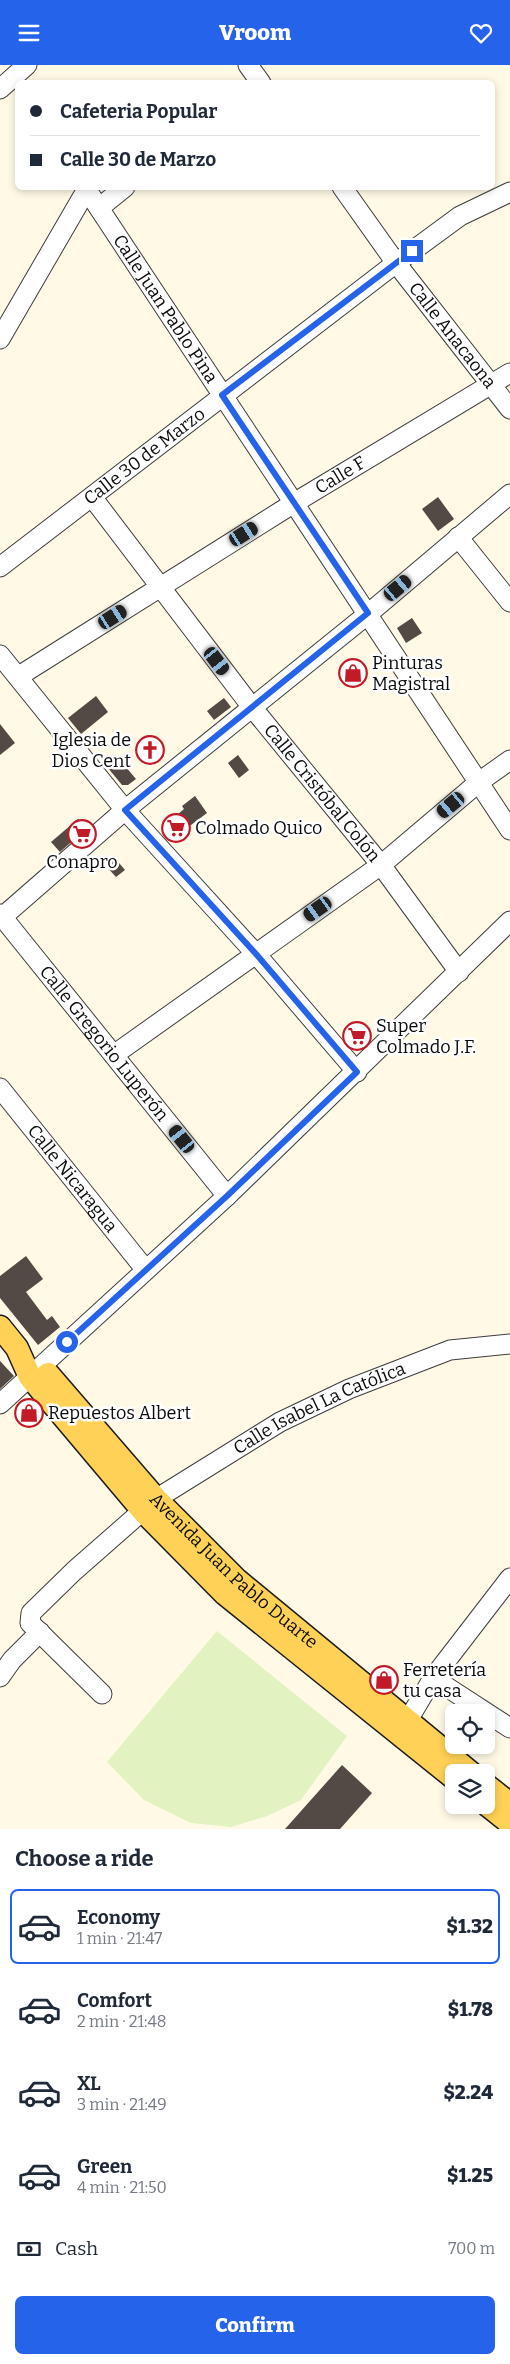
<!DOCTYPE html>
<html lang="en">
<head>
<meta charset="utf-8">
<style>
	:root { --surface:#fff; --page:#f2f2f3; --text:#1f2937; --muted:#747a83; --line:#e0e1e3; --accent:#2563eb }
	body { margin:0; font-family:Bitter,serif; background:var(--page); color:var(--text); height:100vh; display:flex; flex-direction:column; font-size:19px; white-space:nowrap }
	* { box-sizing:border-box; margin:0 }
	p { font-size:16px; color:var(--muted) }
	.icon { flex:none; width:28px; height:28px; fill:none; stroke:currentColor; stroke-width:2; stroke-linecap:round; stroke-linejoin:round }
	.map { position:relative; height:1764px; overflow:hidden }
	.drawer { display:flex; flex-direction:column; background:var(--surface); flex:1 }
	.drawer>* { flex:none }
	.banner { position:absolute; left:15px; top:15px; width:480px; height:110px; border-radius:8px; box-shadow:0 2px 8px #0003; display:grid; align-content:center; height:110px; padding:0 15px; background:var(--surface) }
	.tools { position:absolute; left:445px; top:1639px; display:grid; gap:10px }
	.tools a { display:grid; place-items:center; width:50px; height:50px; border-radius:8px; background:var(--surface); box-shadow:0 2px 8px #0003; font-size:25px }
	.end { position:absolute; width:22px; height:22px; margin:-11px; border:6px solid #2563eb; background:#fff; box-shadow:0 0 0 2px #fff }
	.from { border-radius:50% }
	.car { position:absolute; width:15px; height:30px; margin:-15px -8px; border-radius:6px; box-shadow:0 0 4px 1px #0007; background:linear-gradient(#222 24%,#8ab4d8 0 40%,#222 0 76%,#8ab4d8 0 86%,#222 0) }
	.banner b { display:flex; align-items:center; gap:18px; height:48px; font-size:19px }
	.banner b+b { border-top:1px solid var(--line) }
	.banner i { width:12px; height:12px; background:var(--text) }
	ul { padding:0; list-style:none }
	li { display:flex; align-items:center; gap:15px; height:75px; margin:0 10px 8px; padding:0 5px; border:2px solid transparent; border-radius:8px }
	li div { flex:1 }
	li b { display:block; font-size:19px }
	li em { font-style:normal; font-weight:800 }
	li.on { border-color:var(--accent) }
	li>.icon { width:45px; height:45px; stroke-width:1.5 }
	h2 { padding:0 15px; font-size:22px; line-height:60px }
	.pay { display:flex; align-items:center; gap:12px; height:55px; padding:0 15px; font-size:19px }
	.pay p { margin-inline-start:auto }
	.cta { display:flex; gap:10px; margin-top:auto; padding:10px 15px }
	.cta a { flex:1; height:58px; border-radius:8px; background:var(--accent); color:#fff; font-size:20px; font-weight:800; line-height:58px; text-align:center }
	header { display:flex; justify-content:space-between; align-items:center; height:65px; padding:0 15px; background:var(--accent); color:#fff; font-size:22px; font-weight:800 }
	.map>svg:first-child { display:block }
	.pitch { fill:#e2f2c0 }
	.building { fill:#534a45 }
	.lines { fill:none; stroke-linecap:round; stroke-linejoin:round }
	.minor-casing { stroke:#3d3d3d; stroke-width:21 }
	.major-casing { stroke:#1b1b1b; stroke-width:25 }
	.minor { stroke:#fff; stroke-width:19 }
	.major { stroke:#ffd156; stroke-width:22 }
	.route { stroke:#2563eb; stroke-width:6 }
	.labels { text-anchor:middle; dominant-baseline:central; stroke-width:5; stroke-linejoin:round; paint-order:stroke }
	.street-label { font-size:18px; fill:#0a0a0a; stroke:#fff }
	.poi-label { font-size:18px; fill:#0a0a0a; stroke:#fff; text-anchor:start }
</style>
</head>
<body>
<header><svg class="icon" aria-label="menu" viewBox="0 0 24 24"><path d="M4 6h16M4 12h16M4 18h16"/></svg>Vroom<svg class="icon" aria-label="heart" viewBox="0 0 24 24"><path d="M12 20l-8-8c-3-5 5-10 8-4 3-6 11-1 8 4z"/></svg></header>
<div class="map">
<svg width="510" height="1764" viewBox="0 0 510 1764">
	<rect width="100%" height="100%" fill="#fff9e6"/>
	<path class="pitch" d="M217,1566L347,1671L301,1735L267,1751L231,1762L191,1758L144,1735L107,1697Z"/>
	<g class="building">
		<path d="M438,432L454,454L438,466L422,444Z"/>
		<path d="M412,553L422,568L406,578L397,563Z"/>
		<path d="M355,595L366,611L350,622L339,606Z"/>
		<path d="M96,631L108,647L81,669L68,653Z"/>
		<path d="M224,633L231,642L214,655L207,646Z"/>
		<path d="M0,659L15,678L0,690Z"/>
		<path d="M148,670L164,691L153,699L137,679Z"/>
		<path d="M238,690L249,705L239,713L228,698Z"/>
		<path d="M119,694L136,714L128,720H122L108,703Z"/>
		<path d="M195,731L207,748L187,763L188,765L176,776L164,761L184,744L182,741Z"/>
		<path d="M78,754L86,764L60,787L51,777Z"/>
		<path d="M114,792L125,805L116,812L105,800Z"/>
		<path d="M359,959L370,972L355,983L344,971Z"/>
		<path d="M26,1191L43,1214L26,1227L47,1255L52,1251L60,1262L38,1280L0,1233V1211Z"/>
		<path d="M0,1296L14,1311L0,1324Z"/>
		<path d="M27,1338L32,1339L42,1350L30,1361L17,1347Z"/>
		<path d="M342,1700L372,1728L340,1764H285Z"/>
	</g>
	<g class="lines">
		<defs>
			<g id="minor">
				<path d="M248,0L261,18"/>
				<path d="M0,24L27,0"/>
				<path id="s1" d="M85,122L510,765"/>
				<path id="s2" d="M342,122L396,198L510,344"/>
				<path d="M99,143L125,122"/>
				<path d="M0,274L87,124"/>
				<path id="s3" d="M92,432L251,641L381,800L459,907"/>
				<path d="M458,472L510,537"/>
				<path id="s4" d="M0,502L396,198L460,151L510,127"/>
				<path d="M0,590L125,745L256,889L357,1007"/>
				<path id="s5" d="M19,611L294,438L510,308"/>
				<path id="s6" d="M0,849L227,1131"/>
				<path d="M0,854L125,745L368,549L510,429"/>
				<path d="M115,989L381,800L479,717L510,695"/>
				<path id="s7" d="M0,1023L145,1204"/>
				<path d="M0,1339L227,1131L510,856"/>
				<path d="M0,1612L12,1595L40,1567"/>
				<path d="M433,1613L510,1663"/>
				<path id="s8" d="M102,1629L30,1558L31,1548L74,1506L156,1434L280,1357L349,1324L450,1285L510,1279"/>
				<path d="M401,1667L433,1613L510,1513"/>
			</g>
			<g id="major">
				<path d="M0,1262L17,1283L30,1312L143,1446L225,1529L454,1713"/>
				<path id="s9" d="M48,1309L156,1434L237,1515L471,1708"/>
				<path d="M486,1720L510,1739"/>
				<path d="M486,1739L510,1758"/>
			</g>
		</defs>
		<use href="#minor" class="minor-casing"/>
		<use href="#major" class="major-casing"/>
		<use href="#minor" class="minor"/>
		<use href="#major" class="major"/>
	</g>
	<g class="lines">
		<path class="route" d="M67,1277L227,1131L357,1007L256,889L125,745L368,548L222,330L412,186"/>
	</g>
	<defs>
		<symbol id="shop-ring" viewBox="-11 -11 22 22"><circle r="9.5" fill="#fff" stroke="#c21a27" stroke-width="1.5"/><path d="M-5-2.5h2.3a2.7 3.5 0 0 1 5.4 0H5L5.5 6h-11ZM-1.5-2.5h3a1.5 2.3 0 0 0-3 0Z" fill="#c21a27"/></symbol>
		<symbol id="church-ring" viewBox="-11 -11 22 22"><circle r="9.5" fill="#fff" stroke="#c21a27" stroke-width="1.5"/><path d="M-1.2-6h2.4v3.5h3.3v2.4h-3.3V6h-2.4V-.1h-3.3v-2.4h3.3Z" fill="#c21a27"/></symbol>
		<symbol id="supermarket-ring" viewBox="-11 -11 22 22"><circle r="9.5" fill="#fff" stroke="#c21a27" stroke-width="1.5"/><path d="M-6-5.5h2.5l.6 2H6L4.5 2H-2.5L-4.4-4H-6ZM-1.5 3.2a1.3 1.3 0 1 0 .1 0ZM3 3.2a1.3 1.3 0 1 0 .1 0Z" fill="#c21a27"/></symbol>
	</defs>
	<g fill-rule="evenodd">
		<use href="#shop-ring" x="337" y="592" width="32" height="32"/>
		<use href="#church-ring" x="134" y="669" width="32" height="32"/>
		<use href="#supermarket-ring" x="160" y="747" width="32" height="32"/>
		<use href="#supermarket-ring" x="66" y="753" width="32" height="32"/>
		<use href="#supermarket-ring" x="341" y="955" width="32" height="32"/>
		<use href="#shop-ring" x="13" y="1332" width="32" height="32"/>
		<use href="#shop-ring" x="368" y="1599" width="32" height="32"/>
	</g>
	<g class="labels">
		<g class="street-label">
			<text stroke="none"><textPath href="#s1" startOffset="146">Calle Juan Pablo Pina</textPath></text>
			<text stroke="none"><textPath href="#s2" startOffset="185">Calle Anacaona</textPath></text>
			<text stroke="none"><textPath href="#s4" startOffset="182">Calle 30 de Marzo</textPath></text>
			<text stroke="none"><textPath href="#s5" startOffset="379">Calle F</textPath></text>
			<text stroke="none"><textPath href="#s3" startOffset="375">Calle Cristóbal Colón</textPath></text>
			<text stroke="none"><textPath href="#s6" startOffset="166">Calle Gregorio Luperón</textPath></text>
			<text stroke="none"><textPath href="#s7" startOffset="116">Calle Nicaragua</textPath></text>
			<text stroke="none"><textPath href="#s8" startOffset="468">Calle Isabel La Católica</textPath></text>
			<text stroke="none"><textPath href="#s9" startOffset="271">Avenida Juan Pablo Duarte</textPath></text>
		</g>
		<g class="poi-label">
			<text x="372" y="598">Pinturas<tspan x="372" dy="21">Magistral</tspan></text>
			<text x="131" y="675" text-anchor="end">Iglesia de<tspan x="131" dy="21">Dios Cent</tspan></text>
			<text x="195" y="763">Colmado Quico</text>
			<text x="82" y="797" text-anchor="middle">Conapro</text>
			<text x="376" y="961">Super<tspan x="376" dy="21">Colmado J.F.</tspan></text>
			<text x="48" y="1348">Repuestos Albert</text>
			<text x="403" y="1605">Ferretería<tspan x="403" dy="21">tu casa</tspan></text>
		</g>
	</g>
</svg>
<div class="tools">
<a><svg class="icon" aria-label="locate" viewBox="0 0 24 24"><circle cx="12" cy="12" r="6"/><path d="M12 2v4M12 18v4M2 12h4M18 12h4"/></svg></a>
<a><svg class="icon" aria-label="layers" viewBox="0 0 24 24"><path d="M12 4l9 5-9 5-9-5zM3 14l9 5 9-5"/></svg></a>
</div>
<i class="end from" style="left:67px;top:1277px"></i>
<i class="end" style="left:412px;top:186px"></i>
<i class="car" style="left:244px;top:469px;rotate:58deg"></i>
<i class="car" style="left:398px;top:523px;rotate:50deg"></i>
<i class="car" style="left:113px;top:552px;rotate:58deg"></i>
<i class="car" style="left:217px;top:596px;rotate:143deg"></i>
<i class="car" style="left:451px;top:740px;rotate:230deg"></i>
<i class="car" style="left:318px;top:844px;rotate:235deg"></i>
<i class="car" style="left:182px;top:1074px;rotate:321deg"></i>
<div class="banner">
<b><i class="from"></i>Cafeteria Popular</b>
<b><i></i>Calle 30 de Marzo</b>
</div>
</div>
<section class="drawer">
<h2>Choose a ride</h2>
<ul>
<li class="on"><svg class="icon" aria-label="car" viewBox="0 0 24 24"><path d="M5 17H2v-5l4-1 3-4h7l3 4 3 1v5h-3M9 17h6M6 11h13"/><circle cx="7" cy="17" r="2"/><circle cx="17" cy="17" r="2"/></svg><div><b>Economy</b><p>1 min · 21:47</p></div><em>$1.32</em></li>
<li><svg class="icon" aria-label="car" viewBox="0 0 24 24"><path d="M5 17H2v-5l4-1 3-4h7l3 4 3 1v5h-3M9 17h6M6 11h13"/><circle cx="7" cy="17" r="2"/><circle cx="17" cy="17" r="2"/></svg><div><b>Comfort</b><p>2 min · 21:48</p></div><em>$1.78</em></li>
<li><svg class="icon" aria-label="car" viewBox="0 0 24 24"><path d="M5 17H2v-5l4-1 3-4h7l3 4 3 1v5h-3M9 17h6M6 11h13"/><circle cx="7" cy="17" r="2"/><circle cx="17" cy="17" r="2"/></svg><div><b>XL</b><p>3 min · 21:49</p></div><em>$2.24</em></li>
<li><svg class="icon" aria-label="car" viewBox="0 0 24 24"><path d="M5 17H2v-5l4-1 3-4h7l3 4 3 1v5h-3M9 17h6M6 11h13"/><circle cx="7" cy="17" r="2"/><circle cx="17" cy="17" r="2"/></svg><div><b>Green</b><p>4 min · 21:50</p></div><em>$1.25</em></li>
</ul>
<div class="pay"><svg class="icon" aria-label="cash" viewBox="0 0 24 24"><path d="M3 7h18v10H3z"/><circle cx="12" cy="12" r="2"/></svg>Cash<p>700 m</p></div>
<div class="cta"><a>Confirm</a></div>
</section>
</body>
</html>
